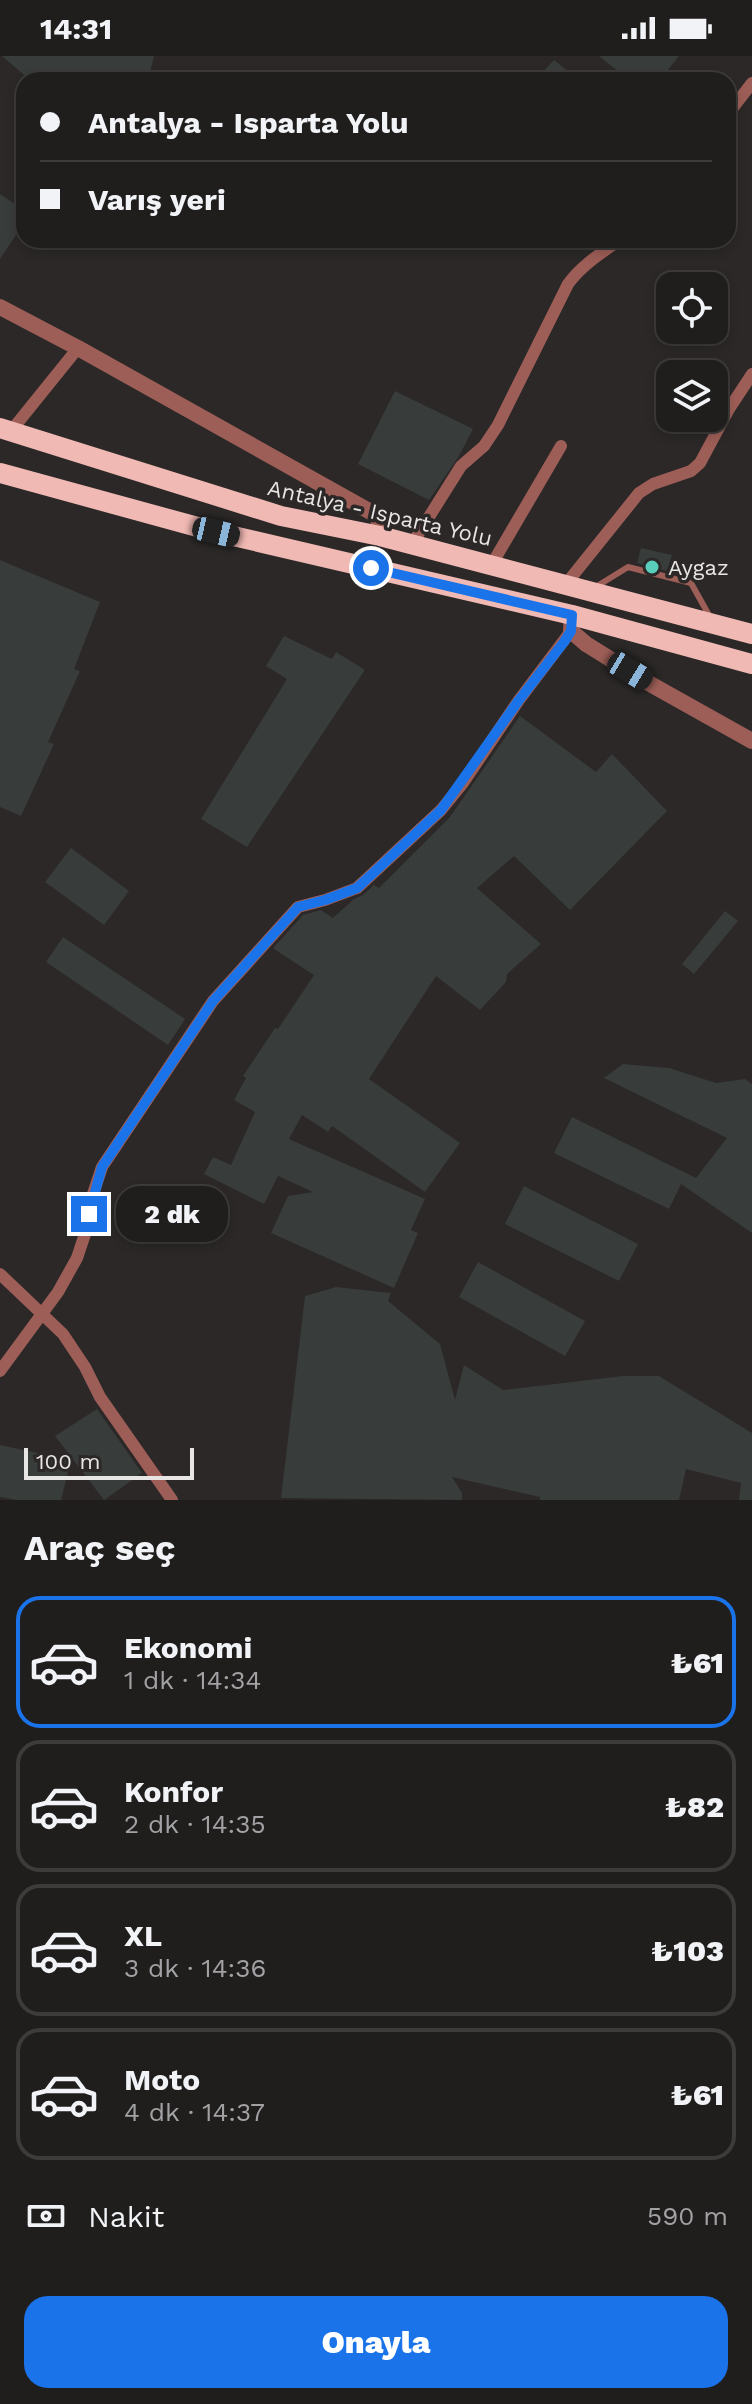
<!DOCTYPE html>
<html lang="tr">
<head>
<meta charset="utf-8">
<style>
	:root { --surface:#201e1d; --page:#282726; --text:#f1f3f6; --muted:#a2a2a4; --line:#3d3c3b; --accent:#1a73e8 }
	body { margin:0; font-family:"Work Sans",sans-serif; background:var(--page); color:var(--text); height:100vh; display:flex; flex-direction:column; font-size:30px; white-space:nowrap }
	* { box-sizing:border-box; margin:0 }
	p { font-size:26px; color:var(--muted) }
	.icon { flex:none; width:44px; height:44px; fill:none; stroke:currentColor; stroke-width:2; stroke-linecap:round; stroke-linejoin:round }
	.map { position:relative; height:1444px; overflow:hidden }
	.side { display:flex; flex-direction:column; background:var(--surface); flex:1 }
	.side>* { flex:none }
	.hud { position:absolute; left:16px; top:16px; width:720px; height:176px; border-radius:24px; box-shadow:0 4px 12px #0003,0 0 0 2px var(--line); display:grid; align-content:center; height:176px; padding:0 24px; background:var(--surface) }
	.buttons { position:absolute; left:656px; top:216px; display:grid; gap:16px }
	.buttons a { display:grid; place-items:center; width:72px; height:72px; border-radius:16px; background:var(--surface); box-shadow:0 4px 12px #0003,0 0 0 2px var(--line); font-size:40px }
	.scale { position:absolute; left:24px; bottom:20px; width:170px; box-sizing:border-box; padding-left:8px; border:4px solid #e8e5e5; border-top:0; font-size:22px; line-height:28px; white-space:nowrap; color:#e8e5e5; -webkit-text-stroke:6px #2b2827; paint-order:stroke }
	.end { position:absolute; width:36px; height:36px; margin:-18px; border:10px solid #1a73e8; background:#fff; box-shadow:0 0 0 4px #fff }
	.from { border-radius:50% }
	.bubble { position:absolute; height:56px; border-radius:24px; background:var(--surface); box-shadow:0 4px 12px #0003,0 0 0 2px var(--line); font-size:26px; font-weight:800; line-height:56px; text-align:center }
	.car { position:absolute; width:24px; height:48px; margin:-24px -12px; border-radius:10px; box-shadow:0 0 6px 2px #0007; background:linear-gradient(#222 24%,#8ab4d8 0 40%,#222 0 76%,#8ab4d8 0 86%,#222 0) }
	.hud b { display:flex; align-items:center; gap:28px; height:76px; font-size:30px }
	.hud b+b { border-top:2px solid var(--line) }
	.hud i { width:20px; height:20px; background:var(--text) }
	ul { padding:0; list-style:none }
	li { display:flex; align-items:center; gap:24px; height:132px; margin:0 16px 12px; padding:0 8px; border:4px solid var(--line); border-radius:24px }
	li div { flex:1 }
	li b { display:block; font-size:30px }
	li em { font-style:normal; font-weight:800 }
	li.selected { border-color:var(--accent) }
	li>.icon { width:72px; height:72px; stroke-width:1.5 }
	h2 { padding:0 24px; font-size:36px; line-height:96px }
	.pay { display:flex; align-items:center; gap:20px; height:88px; padding:0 24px; font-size:30px }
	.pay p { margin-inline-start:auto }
	.button { display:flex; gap:16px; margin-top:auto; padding:16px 24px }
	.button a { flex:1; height:92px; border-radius:24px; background:var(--accent); color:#fff; font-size:32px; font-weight:800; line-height:92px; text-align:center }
	.status { display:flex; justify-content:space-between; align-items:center; height:56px; padding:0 40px; background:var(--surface); direction:ltr }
	.status svg { height:22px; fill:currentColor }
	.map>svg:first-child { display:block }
	.building { fill:#383c3b }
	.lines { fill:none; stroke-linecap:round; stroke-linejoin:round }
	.service { stroke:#9d5e57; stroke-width:6 }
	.minor { stroke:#9d5e57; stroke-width:12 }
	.tertiary { stroke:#9d5e57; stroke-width:16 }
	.trunk { stroke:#f1b9b3; stroke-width:20 }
	.route { stroke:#1a73e8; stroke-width:10 }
	.poi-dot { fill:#5acebc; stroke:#2b2827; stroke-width:3 }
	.labels { text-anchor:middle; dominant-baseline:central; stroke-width:7; stroke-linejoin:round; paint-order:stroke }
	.street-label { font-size:22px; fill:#e8e5e5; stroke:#2b2827 }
	.poi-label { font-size:22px; fill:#e8e5e5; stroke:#2b2827; text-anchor:start }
</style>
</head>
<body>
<div class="status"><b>14:31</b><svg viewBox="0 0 49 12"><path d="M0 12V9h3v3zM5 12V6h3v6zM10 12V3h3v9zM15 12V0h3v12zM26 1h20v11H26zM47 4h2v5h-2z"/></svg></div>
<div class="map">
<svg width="752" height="1444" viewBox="0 0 752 1444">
	<rect width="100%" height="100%" fill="#2b2827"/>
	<g class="building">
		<path d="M2,0H154L148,24H30Z"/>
		<path d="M599,0H679L660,24H629Z"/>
		<path d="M554,4L579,24H535Z"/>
		<path d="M0,138L24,154V167L0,203Z"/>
		<path d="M395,335L473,373L459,400L429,444L358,408Z"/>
		<path d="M641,492L672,499L667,515L637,507Z"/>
		<path d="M0,504L100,546L74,613L80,615L48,686L54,688L21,760L0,751Z"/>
		<path d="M284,580L332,603L336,596L365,614L247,791L201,763L287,623L266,610Z"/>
		<path d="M520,660L596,716L612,698L667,755L570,854L514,800L477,832L541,888L507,918L506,926L480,954L436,920L369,1023L460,1087L425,1136L332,1070L328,1076L302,1059L289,1083L425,1143L411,1174L418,1177L394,1232L271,1177L288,1140L313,1136L278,1120L264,1148L204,1118L213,1101L231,1109L255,1056L234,1044L246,1022L243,1020L275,972L278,973L314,919L274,893V891L303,859L321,854L333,862L354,843L363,839L374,829L379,832L450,761Z"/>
		<path d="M71,792L129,835L104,869L45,826Z"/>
		<path d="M725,855L738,865L694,918L682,908Z"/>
		<path d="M63,881L185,963L168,989L46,906Z"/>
		<path d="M623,1008L669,1012L716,1027L745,1023L752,1028V1177L681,1128L669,1153L554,1097L572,1061L696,1122L727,1082L604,1022Z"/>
		<path d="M524,1130L638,1188L619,1225L505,1168Z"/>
		<path d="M478,1206L585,1265L565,1300L459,1241Z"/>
		<path d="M336,1231L391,1237L388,1245L440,1288L455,1344L464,1309L503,1334L623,1320H659L752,1377V1444H739L741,1427L686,1413L679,1444H540V1441L452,1421L462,1437V1444L281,1442L305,1240Z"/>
		<path d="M97,1353L142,1417L104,1444L55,1380Z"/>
		<path d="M0,1389L71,1404L61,1444H16L0,1441Z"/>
	</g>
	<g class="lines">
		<path class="service" d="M594,532L628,511L691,527L710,561"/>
		<g class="minor">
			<path d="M728,58L752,27"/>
			<path d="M11,375L78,292"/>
			<path d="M412,488L461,410L484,390L498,369L568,228C582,209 601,197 620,184"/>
			<path d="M492,508L561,390"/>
			<path d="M566,528L639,437L653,428L691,415L700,407L729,353L752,318"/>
			<path d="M0,1218L63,1278L85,1311L100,1341L172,1444"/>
			<path d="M0,1315L58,1236L77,1202L86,1175L92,1141L102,1111L213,945L298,851L325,844L357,832L441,754L463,727L519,644L571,575"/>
		</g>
		<g class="tertiary">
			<path d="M0,251L78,292L378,460L380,480"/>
			<path d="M572,559L571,575L586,588L652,629L752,685"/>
		</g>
		<g class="trunk">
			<path d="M0,372L281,460L380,480L752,578"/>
			<path d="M0,417L216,476L572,559L752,608"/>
		</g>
	</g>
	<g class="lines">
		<path class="route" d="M89,1158L102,1111L213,945L298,851L325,844L357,832L441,754L519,644L564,586L571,575L572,559L371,512"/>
	</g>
	<circle class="poi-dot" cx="652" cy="511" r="8"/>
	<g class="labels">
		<g class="street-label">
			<text transform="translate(380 457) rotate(13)">Antalya - Isparta Yolu</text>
		</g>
		<g class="poi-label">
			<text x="668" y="511">Aygaz</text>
		</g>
	</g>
</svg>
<div class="buttons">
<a><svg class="icon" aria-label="locate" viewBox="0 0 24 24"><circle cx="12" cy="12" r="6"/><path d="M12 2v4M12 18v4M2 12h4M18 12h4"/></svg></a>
<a><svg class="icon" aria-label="layers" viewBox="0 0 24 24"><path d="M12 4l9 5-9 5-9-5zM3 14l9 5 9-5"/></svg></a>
</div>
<div class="scale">100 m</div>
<i class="end from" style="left:371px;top:512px"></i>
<i class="end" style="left:89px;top:1158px"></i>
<div class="bubble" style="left:116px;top:1130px;width:112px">2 dk</div>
<i class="car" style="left:216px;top:476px;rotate:103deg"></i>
<i class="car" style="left:630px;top:615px;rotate:121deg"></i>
<div class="hud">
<b><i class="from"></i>Antalya - Isparta Yolu</b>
<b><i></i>Varış yeri</b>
</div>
</div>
<section class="side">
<h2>Araç seç</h2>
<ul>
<li class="selected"><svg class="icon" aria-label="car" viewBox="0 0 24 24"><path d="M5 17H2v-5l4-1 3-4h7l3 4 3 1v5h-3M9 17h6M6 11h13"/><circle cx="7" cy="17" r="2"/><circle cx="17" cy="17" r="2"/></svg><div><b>Ekonomi</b><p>1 dk · 14:34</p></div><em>₺61</em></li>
<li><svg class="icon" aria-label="car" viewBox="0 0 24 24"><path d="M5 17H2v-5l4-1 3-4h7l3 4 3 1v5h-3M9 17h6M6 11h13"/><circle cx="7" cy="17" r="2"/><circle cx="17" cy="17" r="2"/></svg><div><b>Konfor</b><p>2 dk · 14:35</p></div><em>₺82</em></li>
<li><svg class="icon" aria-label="car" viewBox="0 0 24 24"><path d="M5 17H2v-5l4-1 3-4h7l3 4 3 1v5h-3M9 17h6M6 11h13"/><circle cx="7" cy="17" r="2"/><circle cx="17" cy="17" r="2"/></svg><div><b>XL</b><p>3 dk · 14:36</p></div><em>₺103</em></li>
<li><svg class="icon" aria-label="car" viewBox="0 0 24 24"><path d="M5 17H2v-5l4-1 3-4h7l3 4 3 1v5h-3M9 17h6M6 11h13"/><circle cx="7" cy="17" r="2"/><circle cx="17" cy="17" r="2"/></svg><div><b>Moto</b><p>4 dk · 14:37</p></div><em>₺61</em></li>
</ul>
<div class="pay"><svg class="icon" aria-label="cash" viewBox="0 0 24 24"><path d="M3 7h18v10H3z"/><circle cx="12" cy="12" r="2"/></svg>Nakit<p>590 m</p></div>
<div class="button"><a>Onayla</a></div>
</section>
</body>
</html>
